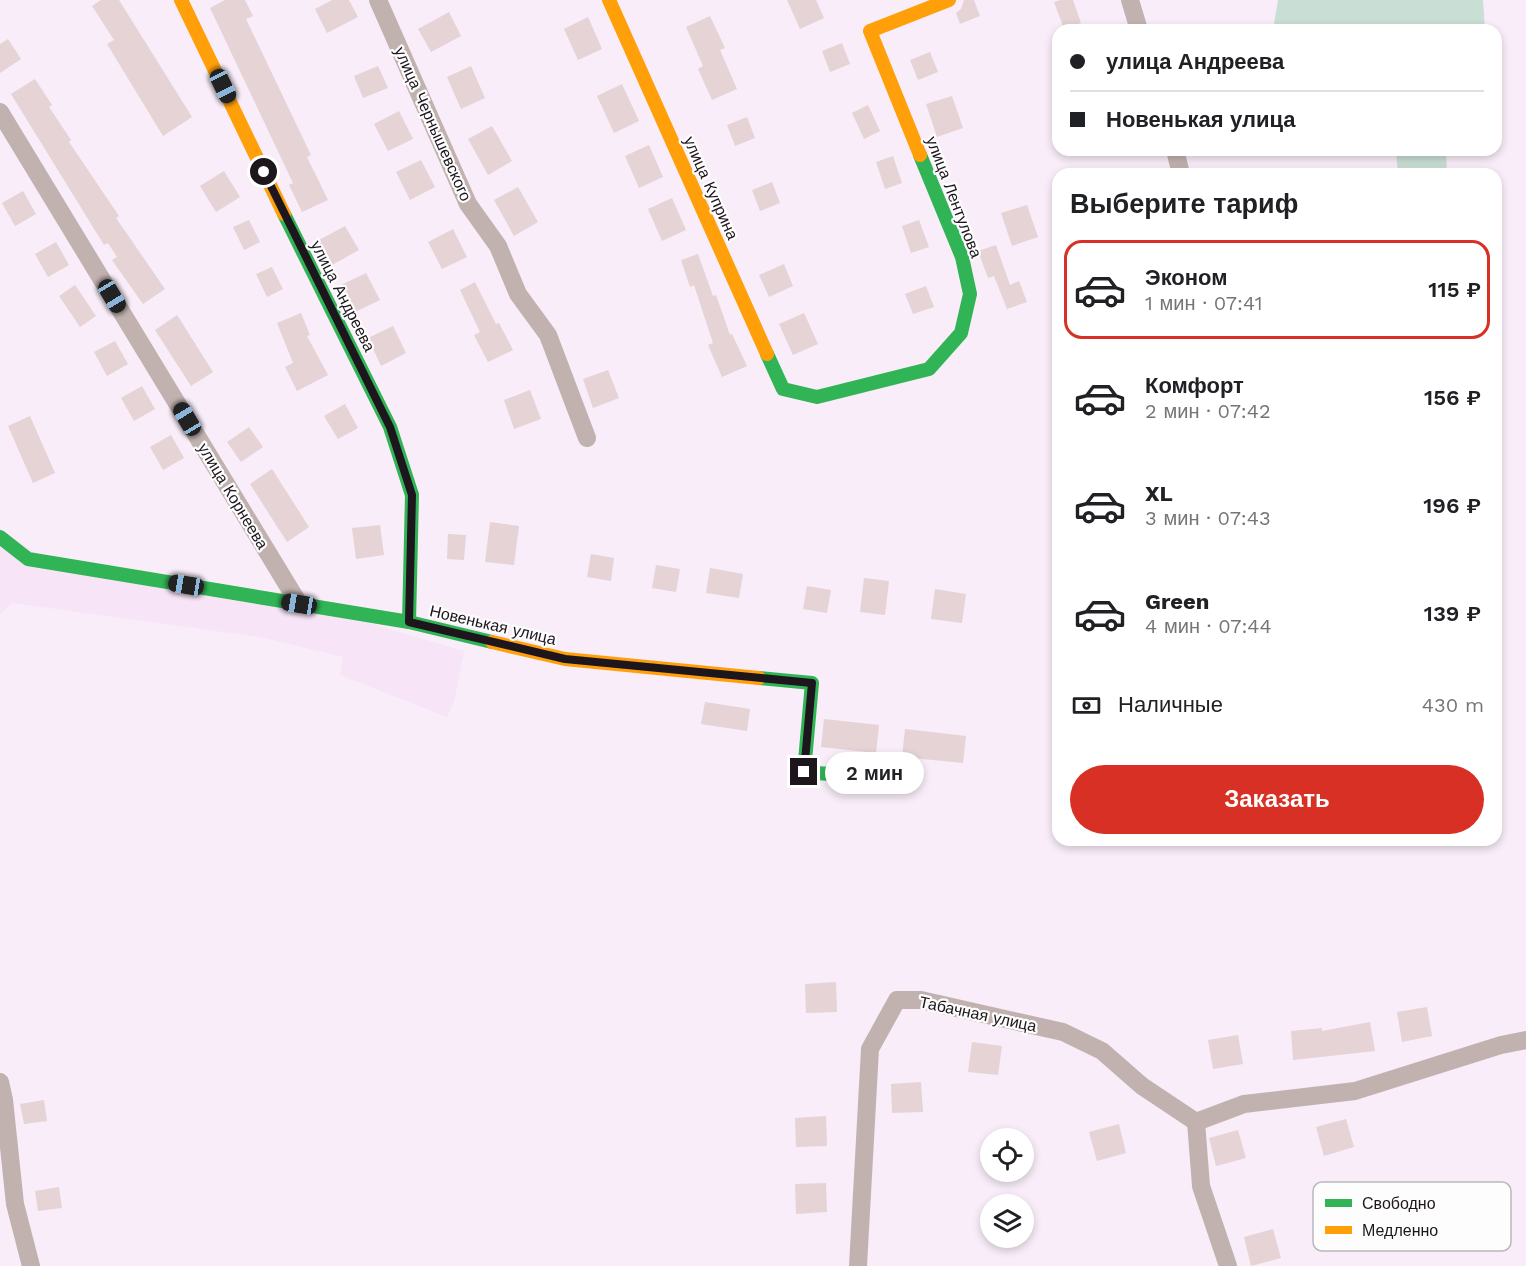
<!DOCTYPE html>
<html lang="ru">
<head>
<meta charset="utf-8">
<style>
	:root { --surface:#fff; --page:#f6f6f6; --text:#202124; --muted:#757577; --line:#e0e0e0; --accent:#d93025 }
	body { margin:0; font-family:"Work Sans",sans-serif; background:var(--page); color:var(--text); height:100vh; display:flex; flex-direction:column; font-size:22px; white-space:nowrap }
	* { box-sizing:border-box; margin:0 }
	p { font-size:20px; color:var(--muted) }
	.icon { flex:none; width:33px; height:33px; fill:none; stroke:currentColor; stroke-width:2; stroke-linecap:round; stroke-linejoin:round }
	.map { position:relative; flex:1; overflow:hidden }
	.details { position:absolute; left:1052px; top:168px; width:450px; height:678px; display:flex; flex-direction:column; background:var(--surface); border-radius:18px; box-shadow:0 3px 9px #0003 }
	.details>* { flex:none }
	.hud { position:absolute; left:1052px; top:24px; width:450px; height:132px; border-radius:18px; box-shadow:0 3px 9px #0003; display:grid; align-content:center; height:132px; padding:0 18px; background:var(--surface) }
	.buttons { position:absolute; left:980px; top:1128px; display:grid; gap:12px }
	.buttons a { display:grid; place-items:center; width:54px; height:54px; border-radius:50%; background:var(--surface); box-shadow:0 3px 9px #0003; font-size:30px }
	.end { position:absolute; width:27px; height:27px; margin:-14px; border:8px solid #1d161d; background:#fff; box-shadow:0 0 0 3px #fff }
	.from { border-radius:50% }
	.bubble { position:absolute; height:42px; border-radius:21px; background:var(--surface); box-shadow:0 3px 9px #0003; font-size:20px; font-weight:600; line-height:42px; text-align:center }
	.car { position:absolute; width:18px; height:36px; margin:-18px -9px; border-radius:8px; box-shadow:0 0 4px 2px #0007; background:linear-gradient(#222 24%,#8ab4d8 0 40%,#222 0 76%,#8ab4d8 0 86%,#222 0) }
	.hud b { display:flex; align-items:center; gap:21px; height:57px; font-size:22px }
	.hud b+b { border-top:2px solid var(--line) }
	.hud i { width:15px; height:15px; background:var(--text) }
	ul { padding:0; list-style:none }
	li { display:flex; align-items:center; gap:18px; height:99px; margin:0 12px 9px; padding:0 6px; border:3px solid transparent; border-radius:18px }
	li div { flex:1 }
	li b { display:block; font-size:22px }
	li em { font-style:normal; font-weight:600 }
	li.current { border-color:var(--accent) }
	li>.icon { width:54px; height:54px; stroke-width:1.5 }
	h2 { padding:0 18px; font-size:27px; line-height:72px }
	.pay { display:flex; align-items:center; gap:15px; height:66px; padding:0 18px; font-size:22px }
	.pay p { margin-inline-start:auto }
	.action { display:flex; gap:12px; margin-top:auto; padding:12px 18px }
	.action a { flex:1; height:69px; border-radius:36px; background:var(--accent); color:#fff; font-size:24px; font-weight:600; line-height:69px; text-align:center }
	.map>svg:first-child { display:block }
	.built { fill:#f7e4f7 }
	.green { fill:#c9ded5 }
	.building { fill:#e5d3d6 }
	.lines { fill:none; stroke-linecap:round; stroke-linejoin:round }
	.street { stroke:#c1b2af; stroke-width:18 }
	.fast { stroke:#30b455; stroke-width:14 }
	.slow { stroke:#ff9f0a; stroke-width:14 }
	.route { stroke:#1d161d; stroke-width:8 }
	.labels { text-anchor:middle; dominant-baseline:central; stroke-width:4.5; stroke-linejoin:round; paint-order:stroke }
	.street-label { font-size:16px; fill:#1d161d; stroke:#fdfdfd }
	.key { fill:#fdfdfd; stroke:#bab8ba; stroke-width:1.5 }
	.key-label { font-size:16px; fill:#1d161d }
</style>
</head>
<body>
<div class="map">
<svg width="1526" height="1266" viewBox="0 0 1526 1266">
	<rect width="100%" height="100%" fill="#f8edf8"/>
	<path class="built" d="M0,528L45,560L262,592L464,651L454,702L447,717L340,675L343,657L260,637L13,603L0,614Z"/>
	<g class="green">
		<path d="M1278,0H1483L1485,30H1273Z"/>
		<path d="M1396,150H1446L1447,174H1398Z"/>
	</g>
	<g class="building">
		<path d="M101,0H119L192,117L163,136L107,44L114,40L92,6Z"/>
		<path d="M225,0H245L253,16L246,19L311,155L307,157L328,200L302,212L289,185L293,183L210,8Z"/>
		<path d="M332,0H349L358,17L327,33L315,9Z"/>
		<path d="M787,0H816L824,18L800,29Z"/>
		<path d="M964,0H974L980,16L960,24L956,13L961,9Z"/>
		<path d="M1061,0H1073L1081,23L1064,29L1054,2Z"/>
		<path d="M449,12L461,36L431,52L418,29Z"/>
		<path d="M710,16L725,48L720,50L737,89L712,100L698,69L703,66L686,27Z"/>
		<path d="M588,17L602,49L578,60L564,29Z"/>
		<path d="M8,39L21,59L0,73V44Z"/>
		<path d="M842,43L850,64L830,72L822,51Z"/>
		<path d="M930,52L938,72L918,80L910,60Z"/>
		<path d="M378,66L388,88L363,98L354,76Z"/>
		<path d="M471,66L485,98L461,109L447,77Z"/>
		<path d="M35,79L52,105L49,107L71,140L69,142L119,216L116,218L165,289L143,304L112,260L117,257L108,243L104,245L11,94Z"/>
		<path d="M622,84L639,121L614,133L597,96Z"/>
		<path d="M952,96L963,128L937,137L926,104Z"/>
		<path d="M868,105L880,131L864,139L852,113Z"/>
		<path d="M399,111L413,139L388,151L374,124Z"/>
		<path d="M747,117L755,138L735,146L727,125Z"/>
		<path d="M492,126L512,161L488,175L468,139Z"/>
		<path d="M649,145L663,177L639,188L625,156Z"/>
		<path d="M893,156L902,183L885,189L876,162Z"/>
		<path d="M421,160L435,187L410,200L396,172Z"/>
		<path d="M224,171L240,197L216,212L200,186Z"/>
		<path d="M772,182L780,203L760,211L752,190Z"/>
		<path d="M518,187L538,222L514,236L494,200Z"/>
		<path d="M23,191L36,214L15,226L2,203Z"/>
		<path d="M672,198L686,230L662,241L648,209Z"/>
		<path d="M1027,205L1038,237L1012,246L1001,213Z"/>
		<path d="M249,220L260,242L244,250L233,227Z"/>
		<path d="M919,220L929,247L911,253L902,226Z"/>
		<path d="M345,226L359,250L332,265L319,240Z"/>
		<path d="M453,229L467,257L442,269L428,242Z"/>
		<path d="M56,242L69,265L48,277L35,254Z"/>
		<path d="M996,245L1010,285L1019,281L1027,302L1007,309L994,276L988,278L978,251Z"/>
		<path d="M698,254L713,296L716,295L730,335L732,334L747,366L722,377L708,345L713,343L694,285L690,287L681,260Z"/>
		<path d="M784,264L793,286L769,297L759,275Z"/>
		<path d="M272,267L283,289L267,297L256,274Z"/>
		<path d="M366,273L380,300L355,312L341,285Z"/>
		<path d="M475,282L496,324L499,323L513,350L488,362L474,335L480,332L460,290Z"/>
		<path d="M75,285L96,316L80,327L59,296Z"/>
		<path d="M926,286L934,307L913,314L905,294Z"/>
		<path d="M301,313L310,335L307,336L328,375L297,391L285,367L293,363L277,323Z"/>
		<path d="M804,313L818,344L793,355L779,324Z"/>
		<path d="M177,315L213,372L191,386L155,330Z"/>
		<path d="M393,326L406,353L381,366L368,338Z"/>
		<path d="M115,341L128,364L107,376L94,352Z"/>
		<path d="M608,370L619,398L593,408L583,379Z"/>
		<path d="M142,386L155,409L134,421L121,398Z"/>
		<path d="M530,390L541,419L514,429L504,400Z"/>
		<path d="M345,404L358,428L338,439L324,416Z"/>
		<path d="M30,416L55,473L33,483L8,426Z"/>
		<path d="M249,427L263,447L241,462L227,442Z"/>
		<path d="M171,435L184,458L163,470L150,447Z"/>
		<path d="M272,469L309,527L287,542L250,484Z"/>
		<path d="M490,522L519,526L514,565L485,562Z"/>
		<path d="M380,525L384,555L356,559L352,528Z"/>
		<path d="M448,534L466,535L464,560L447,559Z"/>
		<path d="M591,554L614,558L611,581L587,577Z"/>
		<path d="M656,565L680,569L676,592L652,588Z"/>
		<path d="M710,568L743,574L739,598L706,593Z"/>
		<path d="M864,578L889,581L885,615L860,612Z"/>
		<path d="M807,586L831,590L827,613L803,609Z"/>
		<path d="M935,589L966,594L962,623L931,619Z"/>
		<path d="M705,702L750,709L747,731L701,724Z"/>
		<path d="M824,719L879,725L876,753L821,747Z"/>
		<path d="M905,729L966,736L963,763L902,757Z"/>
		<path d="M836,982L837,1012L806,1013L805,984Z"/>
		<path d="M1427,1007L1432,1036L1402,1042L1397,1012Z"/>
		<path d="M1370,1022L1375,1051L1293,1060L1291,1031L1322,1028V1031Z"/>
		<path d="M1238,1035L1243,1064L1213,1069L1208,1040Z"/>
		<path d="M972,1042L1002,1046L998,1075L968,1072Z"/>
		<path d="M921,1082L923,1112L892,1113L891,1084Z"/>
		<path d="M44,1100L47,1121L24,1124L20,1104Z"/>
		<path d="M826,1116L827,1146L796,1147L795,1118Z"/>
		<path d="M1346,1119L1354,1147L1324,1156L1316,1127Z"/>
		<path d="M1119,1124L1126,1153L1097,1161L1089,1132Z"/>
		<path d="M1238,1130L1246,1158L1216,1166L1209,1138Z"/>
		<path d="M826,1183L827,1212L796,1214L795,1184Z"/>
		<path d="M59,1187L62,1208L38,1211L35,1191Z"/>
		<path d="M1273,1229L1281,1258L1251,1266L1244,1237Z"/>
	</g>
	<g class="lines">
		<g class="street">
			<path d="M378,0L468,204L498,246L518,294L548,335L587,438"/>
			<path d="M1130,0L1139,30"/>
			<path d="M0,112L299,604"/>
			<path d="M1175,150L1181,174"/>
			<path d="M0,1082L4,1100L15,1204L31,1266"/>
			<path d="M858,1266L870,1049L897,1000H921L1063,1032L1102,1051L1142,1086L1196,1122"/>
			<path d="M1228,1266L1201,1186L1196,1122L1244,1104L1355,1091L1501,1045L1526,1040"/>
		</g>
		<g class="fast">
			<path d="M284,214L390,427L412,495L409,622"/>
			<path d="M767,354L783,389L817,397L929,369L961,333L970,294L962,257L920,155"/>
			<path d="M0,537L28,559L409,622L492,642"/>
			<path d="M759,678L812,683L804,772L893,779"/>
		</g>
		<g class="slow">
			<path d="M181,0L284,214"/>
			<path d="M609,0L767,354"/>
			<path d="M920,155L870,31L949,0"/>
			<path d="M492,642L565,659L759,678"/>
		</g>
	</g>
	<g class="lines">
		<path class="route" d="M264,172L390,427L412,495L409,622L565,659L812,683L804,772"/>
	</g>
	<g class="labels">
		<g class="street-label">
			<text transform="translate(433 124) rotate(66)">улица Чернышевского</text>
			<text transform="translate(711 188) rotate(66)">улица Куприна</text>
			<text transform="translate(954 197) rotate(69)">улица Лентулова</text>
			<text transform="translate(343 296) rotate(63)">улица Андреева</text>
			<text transform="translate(233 496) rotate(59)">улица Корнеева</text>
			<text transform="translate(493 625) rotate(13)">Новенькая улица</text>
			<text transform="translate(978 1014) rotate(12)">Табачная улица</text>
		</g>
	</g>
	<rect x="1313" y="1182" width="198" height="69" rx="9" class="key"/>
	<rect x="1325" y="1199" width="27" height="8" fill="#30b455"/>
	<rect x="1325" y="1226" width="27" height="8" fill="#ff9f0a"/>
	<g class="key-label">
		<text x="1362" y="1209">Свободно</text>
		<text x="1362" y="1236">Медленно</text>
	</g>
</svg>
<div class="buttons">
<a><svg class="icon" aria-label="locate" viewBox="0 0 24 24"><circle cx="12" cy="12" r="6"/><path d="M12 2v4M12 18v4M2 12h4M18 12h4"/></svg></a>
<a><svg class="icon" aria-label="layers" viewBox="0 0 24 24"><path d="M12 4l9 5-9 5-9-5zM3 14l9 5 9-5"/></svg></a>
</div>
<i class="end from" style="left:264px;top:172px"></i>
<i class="end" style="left:804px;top:772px"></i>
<div class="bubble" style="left:825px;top:752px;width:99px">2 мин</div>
<i class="car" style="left:223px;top:86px;rotate:154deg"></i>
<i class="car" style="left:112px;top:296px;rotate:149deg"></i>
<i class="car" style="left:187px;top:419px;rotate:329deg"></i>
<i class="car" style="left:186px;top:585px;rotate:279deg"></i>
<i class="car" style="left:299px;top:604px;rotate:279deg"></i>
<div class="hud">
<b><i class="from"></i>улица Андреева</b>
<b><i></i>Новенькая улица</b>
</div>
<section class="details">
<h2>Выберите тариф</h2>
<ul>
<li class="current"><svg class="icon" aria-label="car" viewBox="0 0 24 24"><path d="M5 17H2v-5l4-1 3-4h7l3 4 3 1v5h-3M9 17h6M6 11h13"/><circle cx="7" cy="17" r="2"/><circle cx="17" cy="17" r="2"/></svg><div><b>Эконом</b><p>1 мин · 07:41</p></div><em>115 ₽</em></li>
<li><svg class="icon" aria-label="car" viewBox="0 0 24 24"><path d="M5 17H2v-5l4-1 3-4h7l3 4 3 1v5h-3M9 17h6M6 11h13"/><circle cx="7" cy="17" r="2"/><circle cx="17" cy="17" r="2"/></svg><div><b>Комфорт</b><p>2 мин · 07:42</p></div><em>156 ₽</em></li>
<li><svg class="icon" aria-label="car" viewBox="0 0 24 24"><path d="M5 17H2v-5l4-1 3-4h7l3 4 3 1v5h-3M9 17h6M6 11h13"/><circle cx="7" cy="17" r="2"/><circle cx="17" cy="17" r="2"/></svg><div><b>XL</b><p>3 мин · 07:43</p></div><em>196 ₽</em></li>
<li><svg class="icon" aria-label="car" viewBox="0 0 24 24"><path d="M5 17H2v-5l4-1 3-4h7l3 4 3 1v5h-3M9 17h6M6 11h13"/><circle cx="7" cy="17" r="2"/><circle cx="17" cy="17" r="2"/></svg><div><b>Green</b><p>4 мин · 07:44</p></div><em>139 ₽</em></li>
</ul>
<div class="pay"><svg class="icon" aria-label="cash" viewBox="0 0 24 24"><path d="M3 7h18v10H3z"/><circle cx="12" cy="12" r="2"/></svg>Наличные<p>430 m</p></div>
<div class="action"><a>Заказать</a></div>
</section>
</div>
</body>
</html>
